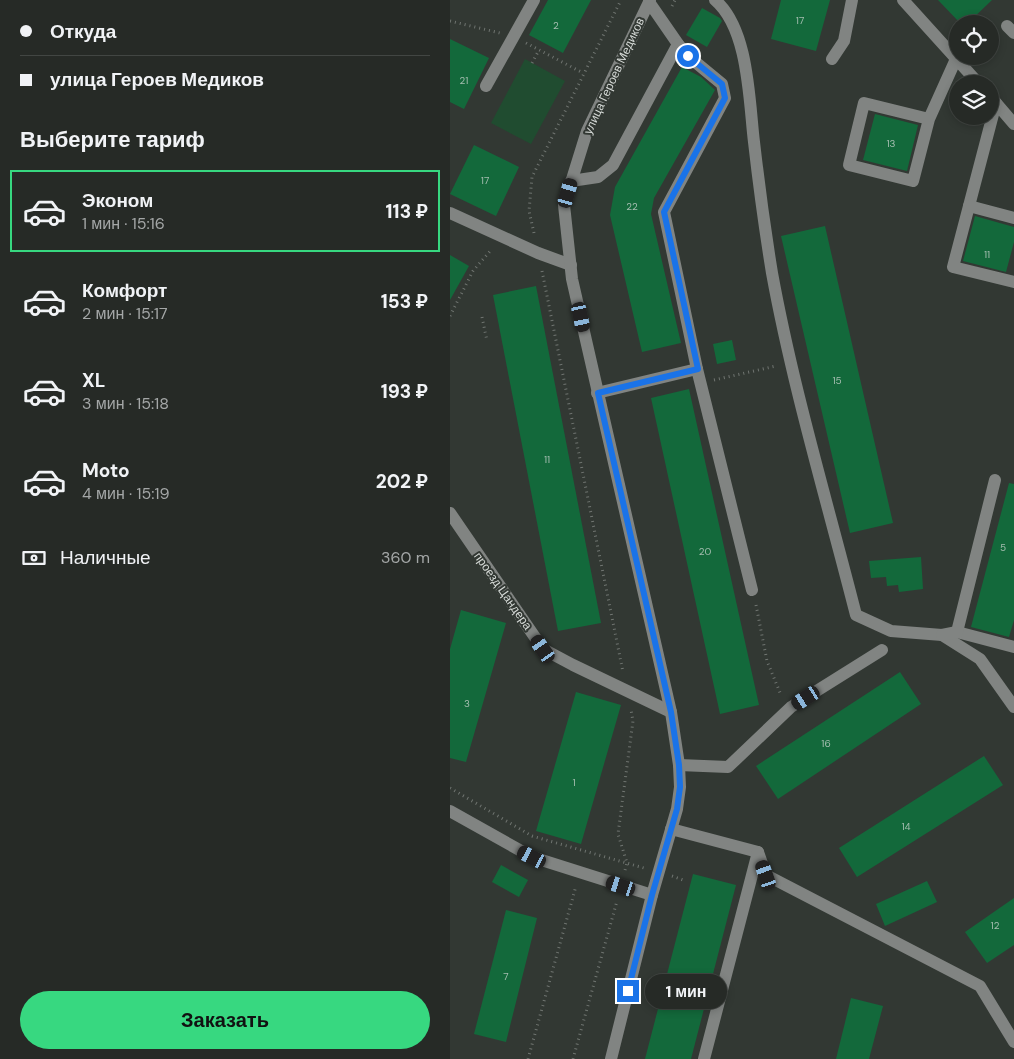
<!DOCTYPE html>
<html lang="ru">
<head>
<meta charset="utf-8">
<style>
	:root { --surface:#262a26; --page:#323632; --text:#f1f3f6; --muted:#a4a7a7; --line:#424643; --accent:#37d880 }
	body { margin:0; font-family:"DM Sans",sans-serif; background:var(--page); color:var(--text); height:100vh; display:flex; flex-direction:column; font-size:19px; white-space:nowrap }
	* { box-sizing:border-box; margin:0 }
	p { font-size:16px; color:var(--muted) }
	.icon { flex:none; width:28px; height:28px; fill:none; stroke:currentColor; stroke-width:2; stroke-linecap:round; stroke-linejoin:round }
	.map { position:relative; flex:1; overflow:hidden }
	.sheet { display:flex; flex-direction:column; background:var(--surface); width:450px }
	.sheet>* { flex:none }
	.guide { display:grid; align-content:center; height:110px; padding:0 20px; background:var(--surface) }
	.controls { position:absolute; left:499px; top:15px; display:grid; gap:10px }
	.controls a { display:grid; place-items:center; width:50px; height:50px; border-radius:50%; background:var(--surface); box-shadow:0 2px 8px #0003,0 0 0 1px var(--line); font-size:25px }
	.end { position:absolute; width:22px; height:22px; margin:-11px; border:6px solid #1a73e8; background:#fff; box-shadow:0 0 0 2px #fff }
	.from { border-radius:50% }
	.bubble { position:absolute; height:35px; border-radius:18px; background:var(--surface); box-shadow:0 2px 8px #0003,0 0 0 1px var(--line); font-size:16px; font-weight:800; line-height:35px; text-align:center }
	.car { position:absolute; width:15px; height:30px; margin:-15px -8px; border-radius:6px; box-shadow:0 0 4px 1px #0007; background:linear-gradient(#222 24%,#8ab4d8 0 40%,#222 0 76%,#8ab4d8 0 86%,#222 0) }
	.guide b { display:flex; align-items:center; gap:18px; height:48px; font-size:19px }
	.guide b+b { border-top:1px solid var(--line) }
	.guide i { width:12px; height:12px; background:var(--text) }
	ul { padding:0; list-style:none }
	li { display:flex; align-items:center; gap:15px; height:82px; margin:0 10px 8px; padding:0 10px; border:2px solid transparent; border-radius:0px }
	li div { flex:1 }
	li b { display:block; font-size:19px }
	li em { font-style:normal; font-weight:800 }
	li.current { border-color:var(--accent) }
	li>.icon { width:45px; height:45px; stroke-width:1.5 }
	h2 { padding:0 20px; font-size:22px; line-height:60px }
	.pay { display:flex; align-items:center; gap:12px; height:55px; padding:0 20px; font-size:19px }
	.pay p { margin-inline-start:auto }
	.button { display:flex; gap:10px; margin-top:auto; padding:10px 20px }
	.button a { flex:1; height:58px; border-radius:30px; background:var(--accent); color:#111; font-size:20px; font-weight:800; line-height:58px; text-align:center }
	main { display:flex; flex:1; min-height:0 }
	.map>svg:first-child { display:block }
	.green { fill:#204c30 }
	.building { fill:#13693b }
	.lines { fill:none; stroke-linecap:round; stroke-linejoin:round }
	.path { stroke:#707571; stroke-width:3; stroke-dasharray:1 4; stroke-linecap:butt }
	.minor { stroke:#818482; stroke-width:12 }
	.route { stroke:#1a73e8; stroke-width:6 }
	.labels { text-anchor:middle; dominant-baseline:central; stroke-width:4; stroke-linejoin:round; paint-order:stroke }
	.number-label { font-size:10px; fill:#a5beb0 }
	.street-label { font-size:12px; fill:#d6dad7; stroke:#323833 }
</style>
</head>
<body>
<main>
<section class="sheet">
<div class="guide">
<b><i class="from"></i>Откуда</b>
<b><i></i>улица Героев Медиков</b>
</div>
<h2>Выберите тариф</h2>
<ul>
<li class="current"><svg class="icon" aria-label="car" viewBox="0 0 24 24"><path d="M5 17H2v-5l4-1 3-4h7l3 4 3 1v5h-3M9 17h6M6 11h13"/><circle cx="7" cy="17" r="2"/><circle cx="17" cy="17" r="2"/></svg><div><b>Эконом</b><p>1 мин · 15:16</p></div><em>113 ₽</em></li>
<li><svg class="icon" aria-label="car" viewBox="0 0 24 24"><path d="M5 17H2v-5l4-1 3-4h7l3 4 3 1v5h-3M9 17h6M6 11h13"/><circle cx="7" cy="17" r="2"/><circle cx="17" cy="17" r="2"/></svg><div><b>Комфорт</b><p>2 мин · 15:17</p></div><em>153 ₽</em></li>
<li><svg class="icon" aria-label="car" viewBox="0 0 24 24"><path d="M5 17H2v-5l4-1 3-4h7l3 4 3 1v5h-3M9 17h6M6 11h13"/><circle cx="7" cy="17" r="2"/><circle cx="17" cy="17" r="2"/></svg><div><b>XL</b><p>3 мин · 15:18</p></div><em>193 ₽</em></li>
<li><svg class="icon" aria-label="car" viewBox="0 0 24 24"><path d="M5 17H2v-5l4-1 3-4h7l3 4 3 1v5h-3M9 17h6M6 11h13"/><circle cx="7" cy="17" r="2"/><circle cx="17" cy="17" r="2"/></svg><div><b>Moto</b><p>4 мин · 15:19</p></div><em>202 ₽</em></li>
</ul>
<div class="pay"><svg class="icon" aria-label="cash" viewBox="0 0 24 24"><path d="M3 7h18v10H3z"/><circle cx="12" cy="12" r="2"/></svg>Наличные<p>360 m</p></div>
<div class="button"><a>Заказать</a></div>
</section>
<div class="map">
<svg width="564" height="1059" viewBox="0 0 564 1059">
	<rect width="100%" height="100%" fill="#323833"/>
	<path class="green" d="M75,59L115,81L81,144L41,123Z"/>
	<g class="building">
		<path d="M98,0H141L113,53L79,35Z"/>
		<path d="M331,0H380L366,51L321,39Z"/>
		<path d="M488,0H542L517,24H511Z"/>
		<path d="M252,8L270,18L272,21L257,47L236,35Z"/>
		<path d="M0,39L39,58L14,109L0,102Z"/>
		<path d="M232,67L251,77L265,90L204,198L201,214L231,343L192,352L160,215L165,187Z"/>
		<path d="M425,114L468,125L457,171L413,160Z"/>
		<path d="M24,145L69,167L46,216L0,194Z"/>
		<path d="M525,216L564,227V242L556,272L513,261Z"/>
		<path d="M375,226L443,523L400,533L331,236Z"/>
		<path d="M0,255L19,266L0,300Z"/>
		<path d="M86,286L151,623L108,631L43,295Z"/>
		<path d="M282,340L286,360L267,364L263,344Z"/>
		<path d="M239,389L309,705L270,714L201,398Z"/>
		<path d="M559,483L564,484V620L559,637L521,627Z"/>
		<path d="M471,557L473,589L449,592L448,585L437,586L436,577L421,578L419,561Z"/>
		<path d="M11,610L56,623L16,762L0,758V649Z"/>
		<path d="M450,672L471,704L328,799L306,766Z"/>
		<path d="M126,692L171,705L131,844L86,831Z"/>
		<path d="M534,756L553,785L407,877L389,848Z"/>
		<path d="M51,865L78,880L69,897L42,882Z"/>
		<path d="M243,874L286,885L241,1059H195Z"/>
		<path d="M477,881L487,902L435,926L426,904Z"/>
		<path d="M564,898V945L537,963L515,932Z"/>
		<path d="M56,910L87,918L56,1042L24,1034Z"/>
		<path d="M401,998L433,1006L419,1059H386Z"/>
	</g>
	<g class="lines">
		<g class="path">
			<path d="M222,6L225,0"/>
			<path d="M0,21L50,33"/>
			<path d="M76,43L133,73"/>
			<path d="M82,63L89,50"/>
			<path d="M84,233L79,211L82,177L171,0"/>
			<path d="M92,271L173,672"/>
			<path d="M0,316L23,271L41,250"/>
			<path d="M32,317L37,341"/>
			<path d="M264,380L326,366"/>
			<path d="M306,605L317,661L331,695"/>
			<path d="M0,788L82,836L194,868"/>
			<path d="M175,870L177,863L168,834L183,721L181,710"/>
			<path d="M222,876L233,880"/>
			<path d="M78,1059L126,886"/>
			<path d="M123,1059L167,901"/>
		</g>
		<g class="minor">
			<path d="M265,0C299,29 299,101 304,142C309,186 315,230 322,273C343,388 377,501 406,615L441,631L492,635L530,659L564,707"/>
			<path d="M453,0L529,84"/>
			<path d="M199,2L228,44L238,56L272,84L275,98L214,212L247,369L302,590"/>
			<path d="M557,26L564,33"/>
			<path d="M382,59L394,41L402,0"/>
			<path d="M36,86L84,0"/>
			<path d="M540,96L564,124"/>
			<path d="M546,103L503,267L564,282"/>
			<path d="M479,119L414,103L399,165L463,181L479,119L506,59"/>
			<path d="M121,181L148,177L163,165L228,44"/>
			<path d="M519,206L564,218"/>
			<path d="M0,213L88,253L121,265"/>
			<path d="M147,393L247,369"/>
			<path d="M0,513L93,649L123,665L221,712"/>
			<path d="M507,632L564,647"/>
			<path d="M492,635L507,632L545,480"/>
			<path d="M229,765L278,767L341,707L432,650"/>
			<path d="M0,811L82,857L202,895"/>
			<path d="M221,829L308,852L316,875L530,986L564,1042"/>
			<path d="M161,1059L202,895L227,809L230,787L229,765L221,712L122,279L114,205L137,131L200,0"/>
			<path d="M254,1059L308,852"/>
		</g>
	</g>
	<g class="lines">
		<path class="route" d="M178,991L202,895L227,809L230,787L229,765L221,712L148,393L248,369L214,212L275,98L272,84L238,56"/>
	</g>
	<g class="labels">
		<g class="number-label">
			<text x="350" y="20">17</text>
			<text x="106" y="25">2</text>
			<text x="14" y="80">21</text>
			<text x="441" y="143">13</text>
			<text x="35" y="180">17</text>
			<text x="182" y="206">22</text>
			<text x="537" y="254">11</text>
			<text x="387" y="380">15</text>
			<text x="97" y="459">11</text>
			<text x="553" y="547">5</text>
			<text x="255" y="551">20</text>
			<text x="17" y="703">3</text>
			<text x="376" y="743">16</text>
			<text x="124" y="782">1</text>
			<text x="456" y="826">14</text>
			<text x="545" y="925">12</text>
			<text x="56" y="976">7</text>
		</g>
		<g class="street-label">
			<text transform="translate(164 76) rotate(-65)">улица Героев Медиков</text>
			<text transform="translate(53 591) rotate(55)">проезд Цандера</text>
		</g>
	</g>
</svg>
<div class="controls">
<a><svg class="icon" aria-label="locate" viewBox="0 0 24 24"><circle cx="12" cy="12" r="6"/><path d="M12 2v4M12 18v4M2 12h4M18 12h4"/></svg></a>
<a><svg class="icon" aria-label="layers" viewBox="0 0 24 24"><path d="M12 4l9 5-9 5-9-5zM3 14l9 5 9-5"/></svg></a>
</div>
<i class="end from" style="left:238px;top:56px"></i>
<i class="end" style="left:178px;top:991px"></i>
<div class="bubble" style="left:195px;top:974px;width:82px">1 мин</div>
<i class="car" style="left:118px;top:193px;rotate:16deg"></i>
<i class="car" style="left:131px;top:317px;rotate:168deg"></i>
<i class="car" style="left:93px;top:649px;rotate:325deg"></i>
<i class="car" style="left:356px;top:698px;rotate:238deg"></i>
<i class="car" style="left:82px;top:857px;rotate:297deg"></i>
<i class="car" style="left:316px;top:875px;rotate:341deg"></i>
<i class="car" style="left:171px;top:886px;rotate:288deg"></i>
</div>
</main>
</body>
</html>
